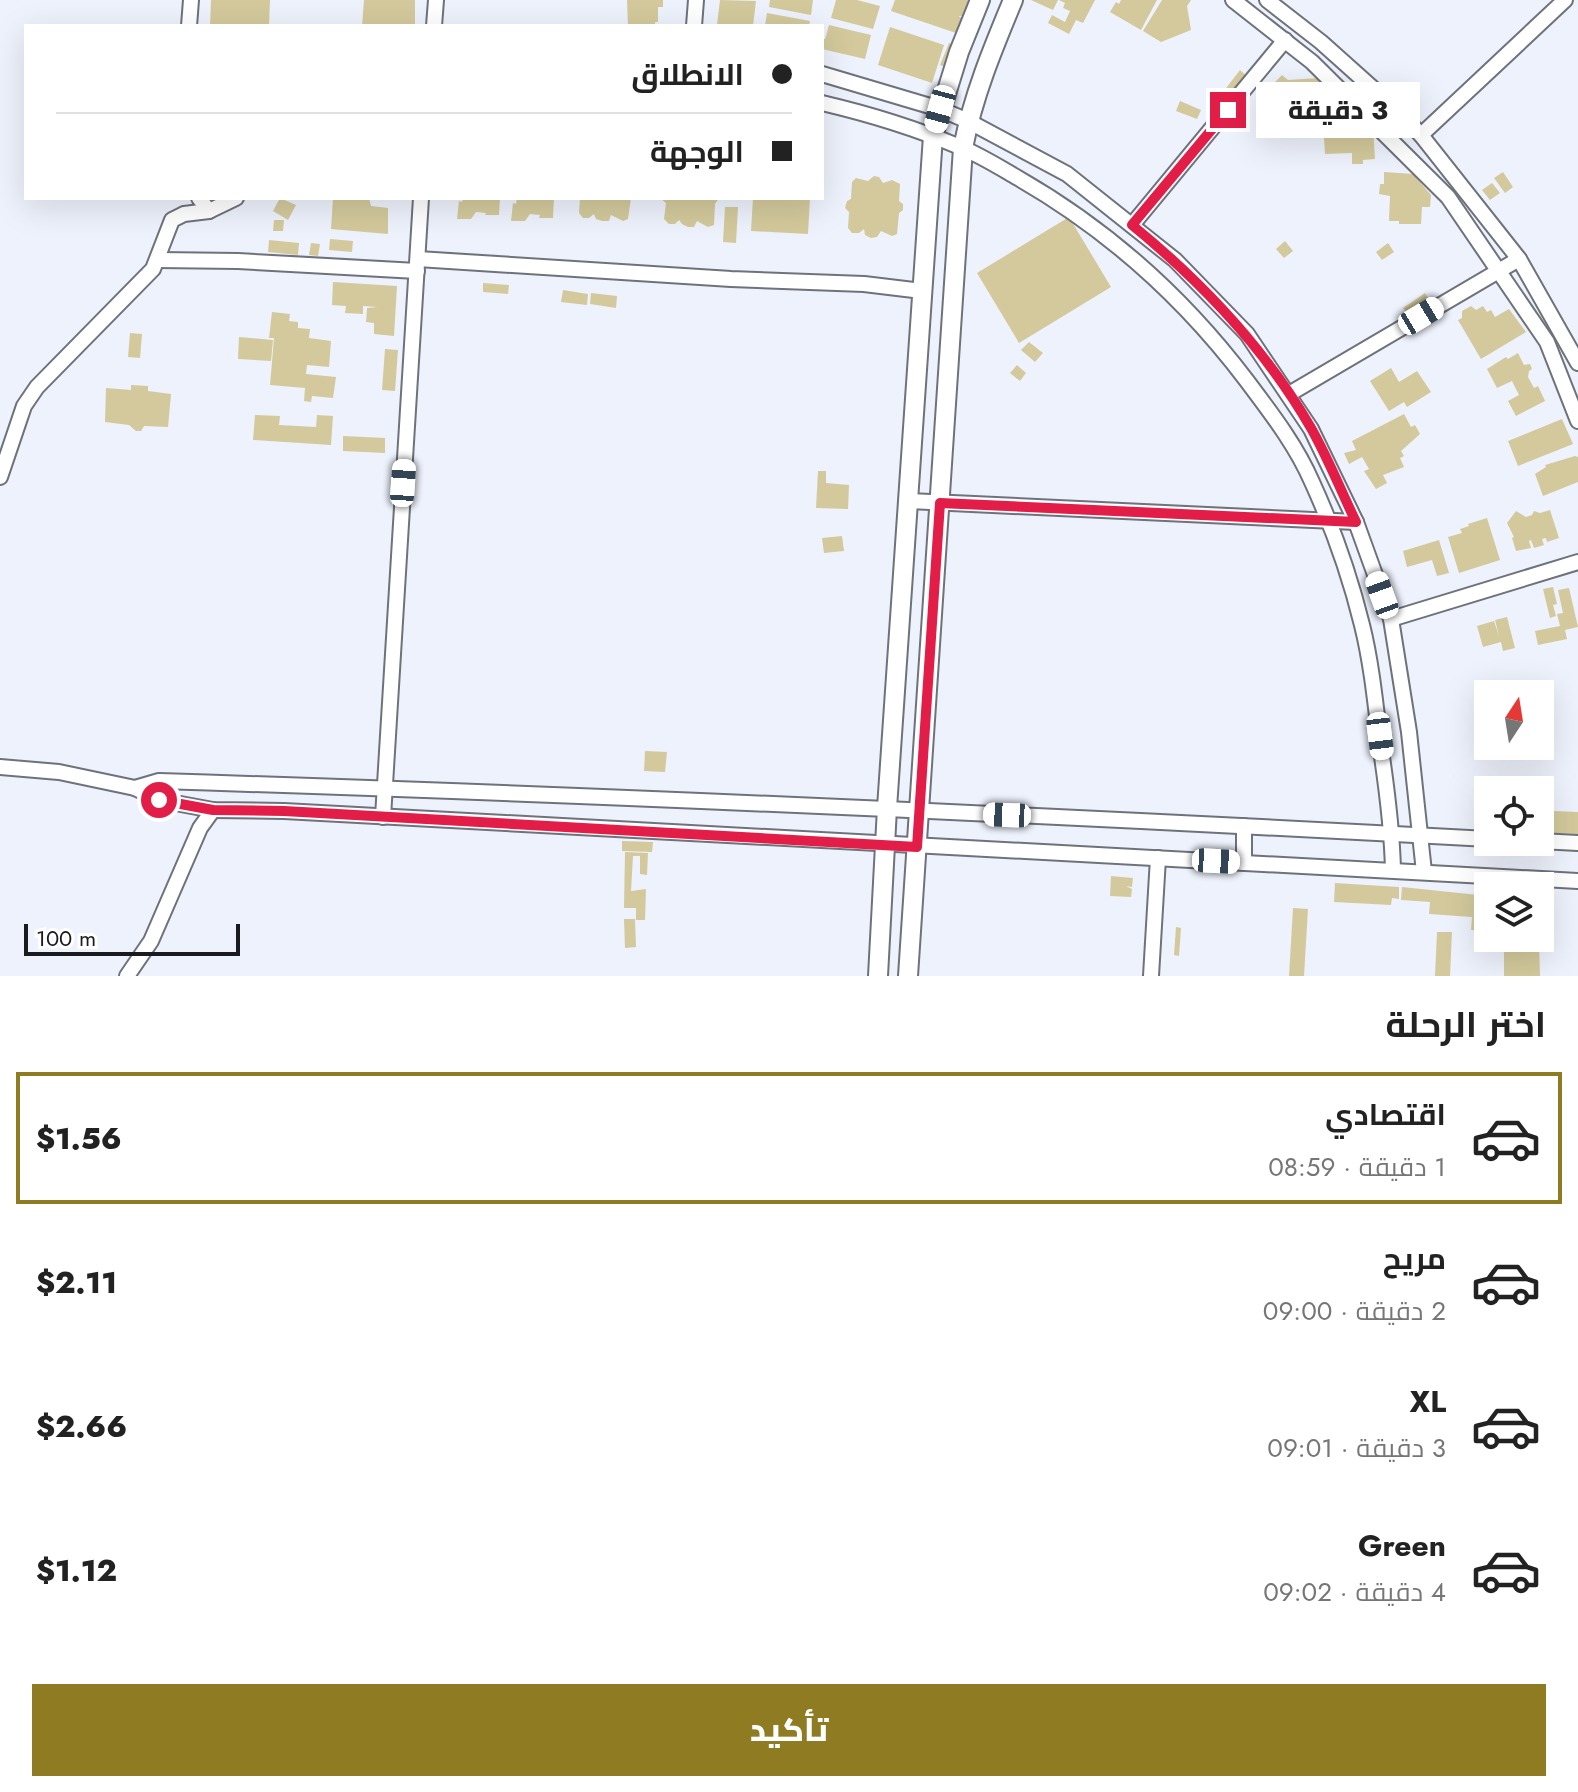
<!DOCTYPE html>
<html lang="ar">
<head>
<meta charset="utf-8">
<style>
	:root { --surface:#fff; --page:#f6f6f6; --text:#222; --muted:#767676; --line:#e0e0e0; --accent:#8f7c22 }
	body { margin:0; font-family:Jost,Cairo,sans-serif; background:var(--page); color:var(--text); direction:rtl; height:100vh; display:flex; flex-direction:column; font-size:30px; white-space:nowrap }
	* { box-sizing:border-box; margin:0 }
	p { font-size:26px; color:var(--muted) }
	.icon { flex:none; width:44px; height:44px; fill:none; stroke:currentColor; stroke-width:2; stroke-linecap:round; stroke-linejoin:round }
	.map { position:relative; height:976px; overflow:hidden; direction:ltr }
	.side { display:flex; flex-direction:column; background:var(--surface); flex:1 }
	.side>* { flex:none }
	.banner { position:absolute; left:24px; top:24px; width:800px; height:176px; border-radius:0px; box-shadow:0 8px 32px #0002; direction:rtl; display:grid; align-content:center; height:176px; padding:0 32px; background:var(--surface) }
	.needle { width:52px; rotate:12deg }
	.buttons { position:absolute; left:1474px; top:680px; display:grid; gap:16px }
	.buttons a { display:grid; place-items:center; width:80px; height:80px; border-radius:0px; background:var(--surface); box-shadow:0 8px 32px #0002; font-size:40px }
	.scale { position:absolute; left:24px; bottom:20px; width:216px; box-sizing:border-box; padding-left:8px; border:4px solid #1a1b1f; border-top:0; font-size:22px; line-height:28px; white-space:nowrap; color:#1a1b1f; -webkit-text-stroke:6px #fff; paint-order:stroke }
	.end { position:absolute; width:36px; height:36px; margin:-18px; border:10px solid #e11d48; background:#fff; box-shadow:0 0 0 4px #fff }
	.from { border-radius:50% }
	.bubble { position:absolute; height:56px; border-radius:0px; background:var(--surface); box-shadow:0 8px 32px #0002; font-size:26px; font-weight:800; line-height:56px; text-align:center; direction:rtl }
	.car { position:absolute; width:24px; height:48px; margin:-24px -12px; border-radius:10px; box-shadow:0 0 6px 2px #0007; background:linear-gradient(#fff 24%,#345 0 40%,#fff 0 76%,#345 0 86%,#fff 0) }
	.banner b { display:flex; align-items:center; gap:28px; height:76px; font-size:30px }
	.banner b+b { border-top:2px solid var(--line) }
	.banner i { width:20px; height:20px; background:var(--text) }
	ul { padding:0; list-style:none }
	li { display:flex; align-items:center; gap:24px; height:132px; margin:0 16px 12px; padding:0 16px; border:4px solid transparent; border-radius:0px }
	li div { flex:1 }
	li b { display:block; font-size:30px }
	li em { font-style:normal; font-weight:800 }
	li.selected { border-color:var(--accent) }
	li>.icon { width:72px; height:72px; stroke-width:1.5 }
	h2 { padding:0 32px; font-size:36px; line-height:96px }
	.button { display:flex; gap:16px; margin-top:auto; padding:16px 32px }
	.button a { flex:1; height:92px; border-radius:0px; background:var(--accent); color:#fff; font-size:32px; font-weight:800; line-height:92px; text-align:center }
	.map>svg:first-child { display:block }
	.building { fill:#d3c99c }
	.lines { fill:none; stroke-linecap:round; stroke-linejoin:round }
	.street-casing { stroke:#6e727b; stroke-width:18 }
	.secondary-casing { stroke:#6e727b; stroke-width:22 }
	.street { stroke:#fff; stroke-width:14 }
	.secondary { stroke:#fff; stroke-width:18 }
	.route { stroke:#e11d48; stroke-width:10 }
</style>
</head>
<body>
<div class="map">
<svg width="1578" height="976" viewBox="0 0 1578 976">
	<rect width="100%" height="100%" fill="#eef2fc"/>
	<g class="building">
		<path d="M211,0H270L269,26H210Z"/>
		<path d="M364,0H415V26H362Z"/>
		<path d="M627,0H663V7H658V22H655V26H628Z"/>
		<path d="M720,0L756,1L753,26L717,25Z"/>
		<path d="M770,0H813L811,15L769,7Z"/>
		<path d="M836,0H857L880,6L873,29L831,18Z"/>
		<path d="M895,0H971L964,16H958L964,18L959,34L891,11Z"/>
		<path d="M1031,0H1058L1053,10Z"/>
		<path d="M1059,0H1095L1083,23L1076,20L1069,34L1048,23L1052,15L1065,22L1070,11L1063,8L1065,3Z"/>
		<path d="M1121,0H1157L1141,30L1110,12L1116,2L1119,4Z"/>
		<path d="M1162,0H1191L1187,6L1191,30L1161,42L1143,31Z"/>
		<path d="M767,13L810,21L809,26H765Z"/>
		<path d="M829,25L871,35L865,59L822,49V38L825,39Z"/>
		<path d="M890,27L944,45L932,83L878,65Z"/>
		<path d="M949,43L955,45L945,67L940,65Z"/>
		<path d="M1240,70L1248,77L1232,98L1223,92Z"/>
		<path d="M1282,75L1288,80L1319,78L1320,81L1326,82L1343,94L1312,126L1271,86Z"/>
		<path d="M1180,101L1201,110L1197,119L1176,111Z"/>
		<path d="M1348,111L1363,117L1373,127L1375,159L1363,160V164H1352V153L1325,154L1323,122L1350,123Z"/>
		<path d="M1384,172L1413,174L1431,195L1430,207H1422L1421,224H1399V221H1389L1390,196L1379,194L1380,184H1384Z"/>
		<path d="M1503,172L1513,187L1505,193L1494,178Z"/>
		<path d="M874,176L879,177L883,183L892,180L900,184L899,201L903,204V210L899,213L897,234L892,236L881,231L877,237L871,238L865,235L864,229L859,233H852L848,228L849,212L845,208L847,201L851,199L852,182L856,178L868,181Z"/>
		<path d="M1492,183L1500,193L1490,200L1482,190Z"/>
		<path d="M280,198L296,205L288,220L273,211Z"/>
		<path d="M333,198H369L371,206L388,208V234L331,229Z"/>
		<path d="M463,198H500L499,215H485L486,213L476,212L471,219H457L459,201L462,202Z"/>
		<path d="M517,198H554L553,218H539L540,215L530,214L525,221H511L513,203L516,204Z"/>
		<path d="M580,198H631L628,219L623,221L611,215L609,221H602L596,219L594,214L589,218H583L579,213Z"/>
		<path d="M660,198H719L715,204L714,225L708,227L697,221L694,227H688L682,224L679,220L675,224H669L664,219L666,203Z"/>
		<path d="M753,198H810L808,234L751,231Z"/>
		<path d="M725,207H738L736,243L723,242Z"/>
		<path d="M1069,217L1111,287L1019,343L977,273Z"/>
		<path d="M274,220H284L283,231H273Z"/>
		<path d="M330,239L353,241L352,252L329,250Z"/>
		<path d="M269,240L299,243L298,255L268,252Z"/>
		<path d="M1285,241L1293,251L1284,258L1276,249Z"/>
		<path d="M311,243L320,244L318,256L309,255Z"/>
		<path d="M1388,243L1394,252L1382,260L1376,252Z"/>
		<path d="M333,282L397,286L394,336L374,334V323L366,322L367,308L377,307L363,306V314L345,313L346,306L332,305Z"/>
		<path d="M483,283L509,285L508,294L483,292Z"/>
		<path d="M563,290L588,294L587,305L561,302Z"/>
		<path d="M591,293L617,296L616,308L590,304Z"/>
		<path d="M1425,293L1428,298L1406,312L1403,308Z"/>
		<path d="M1471,306L1476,310L1483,306L1487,312L1491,310L1495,317L1509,309L1526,332L1481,359L1458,320L1462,318V311Z"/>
		<path d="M272,312L290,314L289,321L298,322V328L310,329L309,338L331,341L329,367L307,365L306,374L336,377L333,398L312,396L311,402L304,401L305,388L270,385L274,338H269Z"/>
		<path d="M130,333L142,334L140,358L128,357Z"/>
		<path d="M239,337L273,340L271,361L238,359Z"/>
		<path d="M1029,342L1043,353L1035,362L1021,350Z"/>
		<path d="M385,349L398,350L395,391L382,390Z"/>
		<path d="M1518,353L1524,365L1530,364L1532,369L1529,371L1528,377L1534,388L1538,386L1545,401L1516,416L1508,401L1519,395L1512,381L1497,388L1487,369L1506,357L1508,359Z"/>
		<path d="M1017,365L1026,373L1020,381L1010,373Z"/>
		<path d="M1391,368L1399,382L1417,371L1431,392L1407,407L1404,402L1389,411L1370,381Z"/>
		<path d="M131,385L148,386V391L171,394L168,427L144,426L141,431H136L129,425L105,422L106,388L131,390Z"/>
		<path d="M1404,414L1411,427L1415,425L1420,434L1401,451L1404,456L1400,458L1404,467L1383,475L1387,483L1376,489L1364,471L1369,469L1362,457L1349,464L1344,453L1356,450L1352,441Z"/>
		<path d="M255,415L280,416L279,425L316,427L317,415L333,416L331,445L253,440Z"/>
		<path d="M1562,419L1573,444L1518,466L1508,441Z"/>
		<path d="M343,436L385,438V453L343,451Z"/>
		<path d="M1575,456L1578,457V482L1543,496L1535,474L1546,467L1545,465Z"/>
		<path d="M818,471H826V483L849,485L848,509L816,508Z"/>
		<path d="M1550,510L1559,538L1547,542L1546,538L1542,539L1544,545L1534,548L1531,540L1529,541L1531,548L1516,551L1512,538L1514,537L1507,523L1516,511L1526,517L1532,515L1534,511L1540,513Z"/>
		<path d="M1487,518L1500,560L1459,573L1448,537L1462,533L1460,529L1469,526L1468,524Z"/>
		<path d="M842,536L844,551L824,553L822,538Z"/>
		<path d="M1439,540L1449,573L1437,576L1432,560L1407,567L1403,551Z"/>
		<path d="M1553,587L1557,604L1553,605L1556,616L1550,618L1543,589Z"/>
		<path d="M1569,588L1578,627L1565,630L1567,639L1538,645L1535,631L1560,626L1557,614L1563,613L1558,590Z"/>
		<path d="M1507,617L1515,648L1503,651L1501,642L1483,647L1477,626L1494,621L1499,636L1495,620Z"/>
		<path d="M645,751L667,752L665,772L644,771Z"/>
		<path d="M1554,811L1578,812V834L1552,833Z"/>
		<path d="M622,841L653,842L652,852L622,851Z"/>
		<path d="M625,852L648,853L647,875L640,874V856H633L631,891L646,889L645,920H636V908H624Z"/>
		<path d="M1111,876L1133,878L1132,887L1126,886L1132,889L1131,897L1110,896Z"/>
		<path d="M1335,883L1399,887V899L1392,898L1391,905L1334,902Z"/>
		<path d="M1402,887L1488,896V931L1471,930L1472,917L1429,914L1430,902L1401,900Z"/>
		<path d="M1293,908L1308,909L1304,976H1289Z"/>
		<path d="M624,919H635L636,947L625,948Z"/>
		<path d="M1176,927L1181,928L1179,956L1174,955Z"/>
		<path d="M1437,932H1452L1450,976H1435Z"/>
		<path d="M1504,941H1539L1540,976H1504Z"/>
	</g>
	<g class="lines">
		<defs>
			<g id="street">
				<path d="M1233,0L1312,62L1448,197L1547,342L1578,421"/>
				<path d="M1267,0L1321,42L1397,110L1421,135L1519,259L1578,363"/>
				<path d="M189,26L191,0"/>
				<path d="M434,26L436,0"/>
				<path d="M694,26L696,0"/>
				<path d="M822,74L940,109L968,121L1067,174L1175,260L1247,334L1311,429L1356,522L1391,619L1409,732L1424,872"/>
				<path d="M822,103C869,114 915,128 960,147C980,155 999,167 1018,178C1107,229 1185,299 1247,381C1271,413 1296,445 1312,482C1333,528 1350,576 1362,625C1372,665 1376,709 1381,750C1387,790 1392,829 1393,870"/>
				<path d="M1421,135L1565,0"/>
				<path d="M199,198L209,211"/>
				<path d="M1132,225L1285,40"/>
				<path d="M418,259L731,279L864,284L922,291"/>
				<path d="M158,260L238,261L417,271"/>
				<path d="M1289,394L1519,259"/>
				<path d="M0,477L24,406L37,387L153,269L172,220L184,214L209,211L236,198"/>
				<path d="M909,501L1356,522"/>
				<path d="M1391,619L1578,562"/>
				<path d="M0,767L59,772L135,788L159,800L213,810L284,811L1578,881"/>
				<path d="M135,788L159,781C602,795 1045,815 1488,839"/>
				<path d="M383,817L421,198"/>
				<path d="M1244,826V863"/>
				<path d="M1540,841L1578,843"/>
				<path d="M127,976L151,941L200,828L213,810"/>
				<path d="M1151,976L1158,858"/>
			</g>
			<g id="secondary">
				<path d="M878,976L887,808L933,136L959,52L980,0"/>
				<path d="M908,976L963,148C973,96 993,48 1013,0"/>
			</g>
		</defs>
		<use href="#street" class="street-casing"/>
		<use href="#secondary" class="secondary-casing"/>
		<use href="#street" class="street"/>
		<use href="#secondary" class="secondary"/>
	</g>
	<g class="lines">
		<path class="route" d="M159,800L213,810L284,811L917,847L940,503L1356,522C1341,491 1328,458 1311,428C1265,348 1203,283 1132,225L1228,110"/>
	</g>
</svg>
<div class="buttons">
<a><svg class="needle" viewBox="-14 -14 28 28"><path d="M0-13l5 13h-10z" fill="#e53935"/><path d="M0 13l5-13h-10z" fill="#767676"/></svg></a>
<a><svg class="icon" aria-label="locate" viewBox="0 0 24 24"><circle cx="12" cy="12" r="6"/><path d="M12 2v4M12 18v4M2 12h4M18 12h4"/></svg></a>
<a><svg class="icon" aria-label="layers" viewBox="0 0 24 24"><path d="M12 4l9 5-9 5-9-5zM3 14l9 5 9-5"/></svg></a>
</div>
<div class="scale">100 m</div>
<i class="end from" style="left:159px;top:800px"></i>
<i class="end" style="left:1228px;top:110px"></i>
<div class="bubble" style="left:1256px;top:82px;width:164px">3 دقيقة</div>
<i class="car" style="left:940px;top:109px;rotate:195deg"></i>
<i class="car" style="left:1421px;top:316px;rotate:59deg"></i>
<i class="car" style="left:403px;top:483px;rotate:4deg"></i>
<i class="car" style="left:1382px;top:595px;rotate:340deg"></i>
<i class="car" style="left:1380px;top:736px;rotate:173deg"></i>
<i class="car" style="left:1007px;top:815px;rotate:272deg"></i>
<i class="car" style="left:1216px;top:861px;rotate:93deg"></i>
<div class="banner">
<b><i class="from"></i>الانطلاق</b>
<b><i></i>الوجهة</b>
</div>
</div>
<section class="side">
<h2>اختر الرحلة</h2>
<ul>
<li class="selected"><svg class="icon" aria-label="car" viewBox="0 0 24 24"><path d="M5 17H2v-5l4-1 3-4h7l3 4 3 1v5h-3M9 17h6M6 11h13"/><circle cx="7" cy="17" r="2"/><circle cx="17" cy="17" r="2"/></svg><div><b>اقتصادي</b><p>1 دقيقة · 08:59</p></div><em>$1.56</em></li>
<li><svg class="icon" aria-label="car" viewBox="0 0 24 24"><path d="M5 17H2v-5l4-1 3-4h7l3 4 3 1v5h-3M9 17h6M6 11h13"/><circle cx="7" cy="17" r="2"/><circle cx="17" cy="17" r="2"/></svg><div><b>مريح</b><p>2 دقيقة · 09:00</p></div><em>$2.11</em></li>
<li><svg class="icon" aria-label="car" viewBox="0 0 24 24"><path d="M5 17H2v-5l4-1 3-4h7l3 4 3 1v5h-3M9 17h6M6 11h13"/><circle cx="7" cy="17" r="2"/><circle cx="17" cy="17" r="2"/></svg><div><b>XL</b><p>3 دقيقة · 09:01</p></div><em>$2.66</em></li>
<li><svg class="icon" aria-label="car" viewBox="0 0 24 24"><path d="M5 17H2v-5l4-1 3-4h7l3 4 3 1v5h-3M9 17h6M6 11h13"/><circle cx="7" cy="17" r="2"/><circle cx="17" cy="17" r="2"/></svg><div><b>Green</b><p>4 دقيقة · 09:02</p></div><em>$1.12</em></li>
</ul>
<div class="button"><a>تأكيد</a></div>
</section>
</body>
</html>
